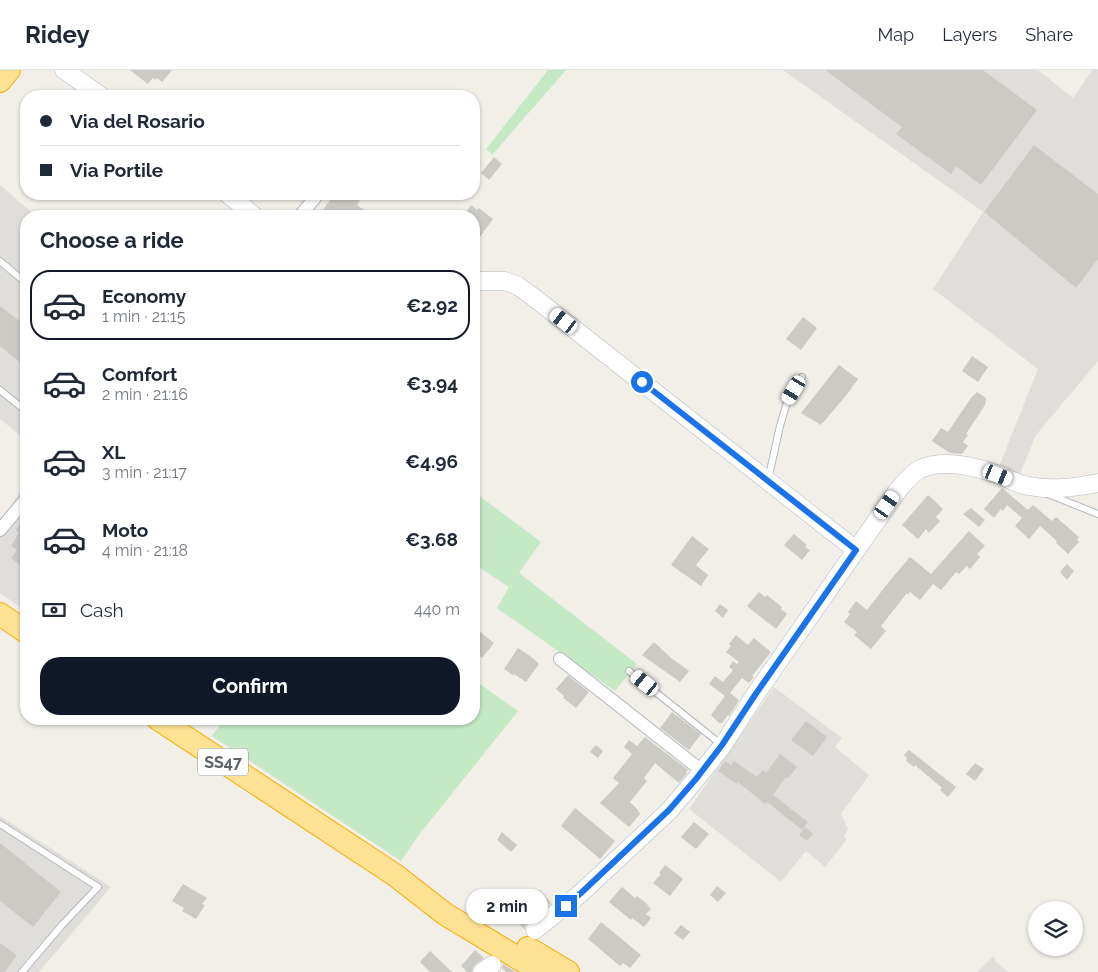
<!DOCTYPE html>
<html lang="en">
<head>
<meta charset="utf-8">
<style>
	:root { --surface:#fff; --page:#f6f6f7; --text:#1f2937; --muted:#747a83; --line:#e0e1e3; --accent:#111827 }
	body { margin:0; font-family:Raleway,sans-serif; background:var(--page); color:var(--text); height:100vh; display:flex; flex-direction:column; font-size:19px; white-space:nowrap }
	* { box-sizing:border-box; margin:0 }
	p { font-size:16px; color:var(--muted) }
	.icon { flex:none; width:28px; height:28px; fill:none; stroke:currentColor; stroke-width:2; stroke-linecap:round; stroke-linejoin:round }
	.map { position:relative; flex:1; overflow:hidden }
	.panel { position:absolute; left:20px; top:140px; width:460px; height:515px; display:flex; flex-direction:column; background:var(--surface); border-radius:20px; box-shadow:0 1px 4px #0004 }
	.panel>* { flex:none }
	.hud { position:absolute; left:20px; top:20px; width:460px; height:110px; border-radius:20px; box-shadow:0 1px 4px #0004; display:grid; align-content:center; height:110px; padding:0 20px; background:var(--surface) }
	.tools { position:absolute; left:1028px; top:831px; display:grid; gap:10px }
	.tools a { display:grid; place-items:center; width:55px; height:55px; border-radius:50%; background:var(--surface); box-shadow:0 1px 4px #0004; font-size:25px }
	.end { position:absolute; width:22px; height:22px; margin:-11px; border:6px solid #1a73e8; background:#fff; box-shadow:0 0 0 2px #fff }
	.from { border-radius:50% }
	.bubble { position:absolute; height:35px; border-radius:18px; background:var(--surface); box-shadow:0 1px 4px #0004; font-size:16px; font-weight:700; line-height:35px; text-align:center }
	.car { position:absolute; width:15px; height:30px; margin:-15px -8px; border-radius:6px; box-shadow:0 0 4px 1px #0007; background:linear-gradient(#fff 24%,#345 0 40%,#fff 0 76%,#345 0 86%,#fff 0) }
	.hud b { display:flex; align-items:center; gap:18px; height:48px; font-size:19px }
	.hud b+b { border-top:1px solid var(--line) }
	.hud i { width:12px; height:12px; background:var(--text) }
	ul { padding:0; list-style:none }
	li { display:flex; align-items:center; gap:15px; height:70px; margin:0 10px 8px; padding:0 10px; border:2px solid transparent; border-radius:20px }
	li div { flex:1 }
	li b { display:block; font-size:19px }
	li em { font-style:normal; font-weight:700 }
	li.on { border-color:var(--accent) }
	li>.icon { width:45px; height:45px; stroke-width:1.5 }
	h2 { padding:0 20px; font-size:22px; line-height:60px }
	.pay { display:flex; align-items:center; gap:12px; height:55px; padding:0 20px; font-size:19px }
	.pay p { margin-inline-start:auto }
	.cta { display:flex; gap:10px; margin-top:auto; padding:10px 20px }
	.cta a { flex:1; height:58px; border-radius:20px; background:var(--accent); color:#fff; font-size:20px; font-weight:700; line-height:58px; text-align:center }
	header { display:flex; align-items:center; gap:30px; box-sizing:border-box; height:70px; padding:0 25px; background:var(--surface); border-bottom:1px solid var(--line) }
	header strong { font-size:24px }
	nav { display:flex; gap:28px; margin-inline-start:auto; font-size:18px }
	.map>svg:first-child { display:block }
	.industrial { fill:#e0deda }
	.green { fill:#c5e8c5 }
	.building { fill:#cccac5 }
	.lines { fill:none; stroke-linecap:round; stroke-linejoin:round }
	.lane-casing { stroke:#b5b8bc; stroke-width:8 }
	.street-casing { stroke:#b5b8bc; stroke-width:14 }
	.secondary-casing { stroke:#b6babf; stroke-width:19 }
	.highway-casing { stroke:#f9ab00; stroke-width:24 }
	.lane { stroke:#fff; stroke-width:6 }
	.street { stroke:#fff; stroke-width:12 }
	.secondary { stroke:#fff; stroke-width:18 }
	.highway { stroke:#fde293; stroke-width:22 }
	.route { stroke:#1a73e8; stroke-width:6 }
	.labels { text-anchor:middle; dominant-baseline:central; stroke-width:5; stroke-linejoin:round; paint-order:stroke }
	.shield { fill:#fff; stroke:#8f9295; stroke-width:1 }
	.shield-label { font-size:16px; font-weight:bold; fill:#5f6368 }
</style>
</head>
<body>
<header>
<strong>Ridey</strong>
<nav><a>Map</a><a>Layers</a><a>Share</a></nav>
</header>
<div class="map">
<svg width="1098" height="902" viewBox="0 0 1098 902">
	<rect width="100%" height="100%" fill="#f1efe8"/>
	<g class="industrial">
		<path d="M783,0H1038L1073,28L1084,12L1092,0H1098V291L1036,365L1019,406L998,399L1038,299L933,219L983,142Z"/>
		<path d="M0,115L36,146H26V370L0,349Z"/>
		<path d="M26,414V541L0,523V451Z"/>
		<path d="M774,617L842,668L835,677L869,705L841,744L848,759L844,767L847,769L825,797L806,781L781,812L689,739Z"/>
		<path d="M0,746L111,817L39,902H0Z"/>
		<path d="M995,886V891L1008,902H977L991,888Z"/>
	</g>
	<g class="green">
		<path d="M548,0H566L492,85L486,79Z"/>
		<path d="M474,422L541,472L519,503L637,594L615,621L497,538L509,517L474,494Z"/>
		<path d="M474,610L518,641L418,766L401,791L212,666L225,649H474Z"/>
	</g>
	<g class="building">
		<path d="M130,0H172L162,12L157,8L155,10L153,8L148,14Z"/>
		<path d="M825,0H983L1037,40L981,115L956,96L951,104L896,64L902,57Z"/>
		<path d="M1034,75L1098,124V189L1076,218L984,142Z"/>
		<path d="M494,87L502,94L489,110L481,103Z"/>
		<path d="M334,124H354L361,128L357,135L372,146H319Z"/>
		<path d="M471,135L477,140L479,138L493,149L474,175V146H463Z"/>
		<path d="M0,236L26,256V297L0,276Z"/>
		<path d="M803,247L817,258L801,280L786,269Z"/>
		<path d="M972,286L988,297L978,312L962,301Z"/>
		<path d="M839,295L858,309L848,323L821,355L801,343Z"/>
		<path d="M977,322L986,328L985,335L966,364L968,365L963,372L968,376L962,384L950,383L932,371L941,358L948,362L971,328Z"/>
		<path d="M1002,418L1028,440L1033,435L1052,451L1056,447L1079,467L1077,470L1079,472L1068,484L1056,473L1057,471L1040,456L1029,469L1015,456L1022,448L1007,435L1003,441L1001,439L994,448L984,439Z"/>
		<path d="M928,425L943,439L936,447L940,451L929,463L926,459L918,469L902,455Z"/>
		<path d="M971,438L985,450L979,457L963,444Z"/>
		<path d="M26,444V500L11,488L17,480L11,476L19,463L16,460Z"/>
		<path d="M969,461L985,476L977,484L980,487L970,499L967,496L959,504L956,502L941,520L933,514L920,530L910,522L908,525L907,523L881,556L886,561L871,579L854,565L857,562L844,552L850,544L848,542L856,531L867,540L888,513L910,487L931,504Z"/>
		<path d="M794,464L807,475L805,477L810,480L802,490L784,475Z"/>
		<path d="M692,466L709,479L696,495L708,505L701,516L671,495Z"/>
		<path d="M1067,494L1074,501L1067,510L1060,502Z"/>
		<path d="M759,522L765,527L767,525L782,537L781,539L787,544L776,559L747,536Z"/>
		<path d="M720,534L728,540L723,548L715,541Z"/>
		<path d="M474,557L494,573L482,588L474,582Z"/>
		<path d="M736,565L748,575L754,568L771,582L752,606L754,607L749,613L742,608L730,623L739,630L729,646L728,645L722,653H719L711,645L725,626L709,614L715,606L723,612L733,600L729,597L733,591L737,594L739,592L726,582L731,576L729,574Z"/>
		<path d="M654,572L671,588L689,601L680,612L642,585Z"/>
		<path d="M518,578L530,586L539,594L526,612L514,604L513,605L504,599Z"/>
		<path d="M568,605L589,622L576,638L563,628L564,626L556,619Z"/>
		<path d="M672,642L701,664L689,680L660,658Z"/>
		<path d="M806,651L827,667L813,686L791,670Z"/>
		<path d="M645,667L688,700L686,702L687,703L679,713L655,693L644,708L647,711L630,732L637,739L640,744L629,757L600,733L619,713L613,708L632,684L624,677L629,670L637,676Z"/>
		<path d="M596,675L603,681L598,688L590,682Z"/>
		<path d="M909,680L956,717L948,727L940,720L942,718L915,695L914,697L906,691L907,688L904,685Z"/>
		<path d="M780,684L797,697L788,708L786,707L773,725L808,752L802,760L767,732L765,734L738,712L737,714L718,701L725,691L731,695L734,691L757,707L763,700L766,703Z"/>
		<path d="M975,693L984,699L975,711L966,704Z"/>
		<path d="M575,738L615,771L600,789L561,756Z"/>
		<path d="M694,752L709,764L696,779L681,767Z"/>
		<path d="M805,757L813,764L807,771L799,765Z"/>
		<path d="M502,762L517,775L511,782L497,770Z"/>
		<path d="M0,773L61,822L33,857L0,831Z"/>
		<path d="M665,795L683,809L670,826L653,813L661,804L659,803Z"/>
		<path d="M183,814L207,828L202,834L205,835L196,849L182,841L184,838L172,831Z"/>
		<path d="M717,816L726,823L718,832L710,825Z"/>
		<path d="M622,817L635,828L637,826L646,833L651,839L646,844L651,848L644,857L632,848L631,850L609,832Z"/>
		<path d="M540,820L551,833L528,852L525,856V860L501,834L509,827L519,839Z"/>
		<path d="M601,852L641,885L630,898L623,893L620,896L588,869Z"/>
		<path d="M681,855L690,862L683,870L674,863Z"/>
		<path d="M0,873L17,885L5,902H0Z"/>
		<path d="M475,880L484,888L476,894L473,897L472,902H467L461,896Z"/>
		<path d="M430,881L452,902H430L420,892Z"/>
		<path d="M503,894L516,902H506L502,898Z"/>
	</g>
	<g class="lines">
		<defs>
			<g id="lane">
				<path d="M0,191L26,213"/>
				<path d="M0,320L26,341"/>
				<path d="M768,410L780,356L787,332L802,307"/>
				<path d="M1048,424L1098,444"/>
				<path d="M629,601L722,675"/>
				<path d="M0,754L98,817L62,855L22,902"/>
			</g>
			<g id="street">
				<path d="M300,146L318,124"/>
				<path d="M0,460L26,429"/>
				<path d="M560,589L702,701"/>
			</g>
			<g id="secondary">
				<path d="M64,0L101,26"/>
				<path d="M228,124L254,146"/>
				<path d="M474,211H505L518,216L532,226L856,480"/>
				<path d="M535,860L581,823L669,741L696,709L723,675L755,625L898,420C904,413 912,404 920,399C944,388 976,397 1000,405C1009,409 1019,415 1029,416C1052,421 1075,417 1098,413"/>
				<path d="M482,902L492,895"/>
			</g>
			<g id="highway">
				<path d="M0,11L9,0"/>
				<path d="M0,544L26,562"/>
				<path d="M158,649L395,805L445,844L541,902"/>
				<path d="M528,878L568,902"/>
			</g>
		</defs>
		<use href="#lane" class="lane-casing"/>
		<use href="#street" class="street-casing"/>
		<use href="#secondary" class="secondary-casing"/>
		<use href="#highway" class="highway-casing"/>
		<use href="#lane" class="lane"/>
		<use href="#street" class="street"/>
		<use href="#secondary" class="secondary"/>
		<use href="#highway" class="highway"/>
	</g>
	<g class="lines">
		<path class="route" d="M566,836L581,823L669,740L696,709L722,675L755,625L856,480L642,312"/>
	</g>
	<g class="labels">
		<rect class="shield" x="198" y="678.5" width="50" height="27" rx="4"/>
		<g class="shield-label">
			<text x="223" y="692">SS47</text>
		</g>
	</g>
</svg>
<div class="tools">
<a><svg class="icon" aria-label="layers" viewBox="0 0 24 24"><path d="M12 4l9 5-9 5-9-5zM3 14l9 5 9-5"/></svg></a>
</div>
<i class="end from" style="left:642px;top:312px"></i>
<i class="end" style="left:566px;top:836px"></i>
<div class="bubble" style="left:466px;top:819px;width:82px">2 min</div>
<i class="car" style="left:564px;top:251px;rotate:308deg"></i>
<i class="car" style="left:794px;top:320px;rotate:211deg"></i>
<i class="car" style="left:998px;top:405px;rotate:112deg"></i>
<i class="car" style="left:887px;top:435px;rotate:35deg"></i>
<i class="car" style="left:645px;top:613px;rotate:309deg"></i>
<div class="hud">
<b><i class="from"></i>Via del Rosario</b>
<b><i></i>Via Portile</b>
</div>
<section class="panel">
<h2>Choose a ride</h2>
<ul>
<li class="on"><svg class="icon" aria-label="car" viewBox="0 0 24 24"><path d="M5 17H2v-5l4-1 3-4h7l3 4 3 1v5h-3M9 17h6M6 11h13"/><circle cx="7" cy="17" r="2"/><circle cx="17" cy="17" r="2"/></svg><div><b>Economy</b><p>1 min · 21:15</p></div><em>€2.92</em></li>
<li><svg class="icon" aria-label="car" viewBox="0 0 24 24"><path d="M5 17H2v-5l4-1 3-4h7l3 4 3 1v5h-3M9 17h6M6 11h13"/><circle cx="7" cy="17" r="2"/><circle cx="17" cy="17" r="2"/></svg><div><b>Comfort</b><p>2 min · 21:16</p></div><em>€3.94</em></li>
<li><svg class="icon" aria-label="car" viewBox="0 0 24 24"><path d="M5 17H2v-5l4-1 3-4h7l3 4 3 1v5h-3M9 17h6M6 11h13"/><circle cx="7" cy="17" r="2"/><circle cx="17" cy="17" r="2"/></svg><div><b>XL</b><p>3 min · 21:17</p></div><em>€4.96</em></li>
<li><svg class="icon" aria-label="car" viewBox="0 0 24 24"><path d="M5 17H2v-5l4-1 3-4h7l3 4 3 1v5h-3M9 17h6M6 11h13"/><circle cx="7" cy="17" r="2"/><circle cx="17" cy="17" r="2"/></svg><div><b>Moto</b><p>4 min · 21:18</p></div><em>€3.68</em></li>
</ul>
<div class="pay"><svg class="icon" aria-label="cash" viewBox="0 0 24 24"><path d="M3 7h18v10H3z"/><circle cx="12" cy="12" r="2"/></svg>Cash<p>440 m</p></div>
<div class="cta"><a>Confirm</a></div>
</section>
</div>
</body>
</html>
